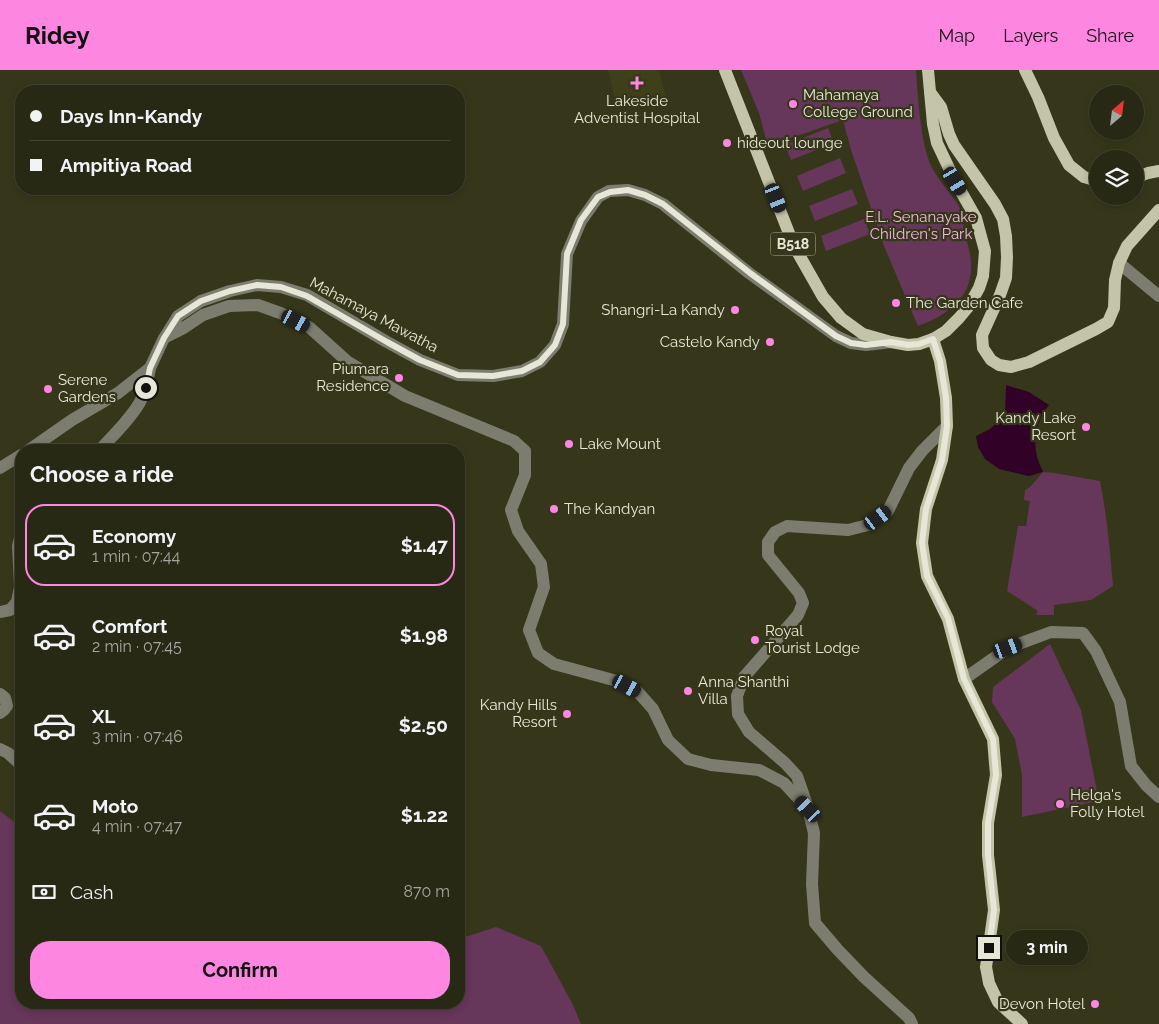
<!DOCTYPE html>
<html lang="en">
<head>
<meta charset="utf-8">
<style>
	:root { --surface:#282914; --page:#30311d; --text:#f1f3f6; --muted:#a5a6a0; --line:#444534; --accent:#fd86e1 }
	body { margin:0; font-family:Raleway,sans-serif; background:var(--page); color:var(--text); height:100vh; display:flex; flex-direction:column; font-size:19px; white-space:nowrap }
	* { box-sizing:border-box; margin:0 }
	p { font-size:16px; color:var(--muted) }
	.icon { flex:none; width:28px; height:28px; fill:none; stroke:currentColor; stroke-width:2; stroke-linecap:round; stroke-linejoin:round }
	.map { position:relative; flex:1; overflow:hidden }
	.sheet { position:absolute; left:15px; top:374px; width:450px; height:565px; display:flex; flex-direction:column; background:var(--surface); border-radius:20px; box-shadow:0 2px 8px #0003,0 0 0 1px var(--line) }
	.sheet>* { flex:none }
	.banner { position:absolute; left:15px; top:15px; width:450px; height:110px; border-radius:20px; box-shadow:0 2px 8px #0003,0 0 0 1px var(--line); display:grid; align-content:center; height:110px; padding:0 15px; background:var(--surface) }
	.needle { width:32px; rotate:28deg }
	.controls { position:absolute; left:1089px; top:15px; display:grid; gap:10px }
	.controls a { display:grid; place-items:center; width:55px; height:55px; border-radius:50%; background:var(--surface); box-shadow:0 2px 8px #0003,0 0 0 1px var(--line); font-size:25px }
	.end { position:absolute; width:22px; height:22px; margin:-11px; border:6px solid #e6e7d6; background:#111; box-shadow:0 0 0 2px #111 }
	.from { border-radius:50% }
	.bubble { position:absolute; height:35px; border-radius:18px; background:var(--surface); box-shadow:0 2px 8px #0003,0 0 0 1px var(--line); font-size:16px; font-weight:700; line-height:35px; text-align:center }
	.car { position:absolute; width:15px; height:30px; margin:-15px -8px; border-radius:6px; box-shadow:0 0 4px 1px #0007; background:linear-gradient(#222 24%,#8ab4d8 0 40%,#222 0 76%,#8ab4d8 0 86%,#222 0) }
	.banner b { display:flex; align-items:center; gap:18px; height:48px; font-size:19px }
	.banner b+b { border-top:1px solid var(--line) }
	.banner i { width:12px; height:12px; background:var(--text) }
	ul { padding:0; list-style:none }
	li { display:flex; align-items:center; gap:15px; height:82px; margin:0 10px 8px; padding:0 5px; border:2px solid transparent; border-radius:20px }
	li div { flex:1 }
	li b { display:block; font-size:19px }
	li em { font-style:normal; font-weight:700 }
	li.on { border-color:var(--accent) }
	li>.icon { width:45px; height:45px; stroke-width:1.5 }
	h2 { padding:0 15px; font-size:22px; line-height:60px }
	.pay { display:flex; align-items:center; gap:12px; height:55px; padding:0 15px; font-size:19px }
	.pay p { margin-inline-start:auto }
	.action { display:flex; gap:10px; margin-top:auto; padding:10px 15px }
	.action a { flex:1; height:58px; border-radius:20px; background:var(--accent); color:#111; font-size:20px; font-weight:700; line-height:58px; text-align:center }
	header { display:flex; align-items:center; gap:30px; box-sizing:border-box; height:70px; padding:0 25px; background:var(--accent); color:#111 }
	header strong { font-size:24px }
	nav { display:flex; gap:28px; margin-inline-start:auto; font-size:18px }
	.map>svg:first-child { display:block }
	.built { fill:#3f3f1a }
	.green { fill:#66365b }
	.water { fill:#310128 }
	.lines { fill:none; stroke-linecap:round; stroke-linejoin:round }
	.minor { stroke:#7c7d6f; stroke-width:12 }
	.major { stroke:#c3c4a8; stroke-width:12 }
	.route { stroke:#e6e7d6; stroke-width:6 }
	.poi-dot { fill:#fd86e1; stroke:#36371a; stroke-width:2 }
	.labels { text-anchor:middle; dominant-baseline:central; stroke-width:4.5; stroke-linejoin:round; paint-order:stroke }
	.shield { fill:#36371a; stroke:#b1b29e; stroke-width:1 }
	.shield-label { font-size:14px; font-weight:bold; fill:#e6e7d6 }
	.poi-label { font-size:15px; fill:#e6e7d6; stroke:#36371a; text-anchor:start }
	.park-label { font-size:15px; fill:#f4b9e3; stroke:#36371a }
	.street-label { font-size:15px; fill:#e6e7d6; stroke:#36371a }
</style>
</head>
<body>
<header>
<strong>Ridey</strong>
<nav><a>Map</a><a>Layers</a><a>Share</a></nav>
</header>
<div class="map">
<svg width="1159" height="954" viewBox="0 0 1159 954">
	<rect width="100%" height="100%" fill="#36371a"/>
	<path class="built" d="M608,0H659L666,27L617,38Z"/>
	<g class="green">
		<path d="M741,0H916C918,27 920,65 929,91C936,109 951,122 960,138C964,145 963,154 964,161C967,172 971,183 971,194C973,228 946,246 918,256L884,176L851,80L843,50L768,76L759,43Z"/>
		<path d="M828,58L834,73L791,90L785,75Z"/>
		<path d="M840,88L846,103L803,121L797,106Z"/>
		<path d="M852,119L858,134L815,151L809,136Z"/>
		<path d="M864,149L870,164L826,181L821,166Z"/>
		<path d="M1043,402L1055,403L1100,411C1107,446 1110,481 1113,516L1091,530L1054,535V545H1036L1038,541L1007,521L1018,456H1026L1030,431L1024,430L1025,420L1030,417Z"/>
		<path d="M1050,574L1081,640L1099,731L1022,747V705L1015,669L992,632L993,617Z"/>
		<path d="M0,741L21,757V932H459V871L462,868L496,857L541,876L573,935L581,954H0Z"/>
	</g>
	<path class="water" d="M1006,315L1029,322L1049,335C1033,355 1031,379 1043,402L1029,406L999,399L985,389L978,377L976,366L990,359L1005,345Z"/>
	<g class="lines">
		<g class="minor">
			<path d="M1119,193L1159,226"/>
			<path d="M165,267L178,246L201,231L230,221L257,215L281,217L307,225L387,272L420,290L458,305L493,306L522,301L540,292L555,275L563,254L567,184L581,151L598,127L609,121L628,120L645,125L663,134L749,203L836,266L851,273L866,275L891,272"/>
			<path d="M29,380L72,350L118,323L150,298L164,268L182,259L203,245L229,236L258,235L283,244L309,257L348,292L405,326L514,371L525,381V405L511,440L518,461L541,494L544,517L529,560L538,583L554,594L617,611L637,621L653,639L668,670L688,689L711,695L759,700L784,713L808,739L814,763L812,814L815,853L838,880L864,907L909,948L912,954"/>
			<path d="M100,380C113,365 130,350 140,332C146,321 148,309 150,298"/>
			<path d="M0,398L21,385"/>
			<path d="M0,542L10,540L17,532L20,517L18,476L21,464"/>
			<path d="M964,609L1008,578L1051,562L1083,563L1096,581L1120,632L1131,696L1146,715L1159,727"/>
			<path d="M0,624L5,628L7,636L4,640L0,643"/>
			<path d="M0,679L8,683L21,695"/>
			<path d="M807,735L797,706L785,693L749,662L738,644L737,626L744,607L798,545L803,533L799,523L768,485V472L775,462L787,456L848,460L868,455L888,441L909,398L922,381L947,356"/>
		</g>
		<g class="major">
			<path d="M725,0L794,176L823,227L841,248L863,264L891,272L908,275L919,274L933,269L946,261L959,248L969,236L979,218L983,206L985,181L976,148L955,111L937,73L933,54L928,0"/>
			<path d="M1025,0L1038,27L1054,68L1069,95L1084,107L1098,111"/>
			<path d="M930,22L941,37L949,64L954,75L995,134L1003,149L1006,166L1007,187L1006,208L1000,225L982,265L983,278L991,290L999,295L1011,297L1029,292L1096,259L1108,252L1114,238L1115,210L1119,193L1127,176L1159,140"/>
			<path d="M1135,108L1148,103L1159,101"/>
			<path d="M933,269L940,291L946,328L947,356L942,390L926,439L922,473L927,506L948,549L964,609L993,669L996,705L988,753V785L994,840L986,897L989,913L998,932L1022,954"/>
		</g>
	</g>
	<g class="lines">
		<path class="route" d="M146,318L150,298L164,268L178,246L201,231L230,221L257,215L281,217L307,226L387,272L420,290L458,305L493,306L522,301L540,292L555,275L563,254L567,184L581,150L598,127L610,122L628,120L645,125L663,134L750,203L836,266L851,273L866,275L891,272L908,275L919,274L933,269L940,291L946,328L947,356L942,390L926,439L922,473L927,506L948,548L964,609L993,669L996,705L988,753V785L994,840L989,878"/>
	</g>
	<g class="poi-dot">
		<path d="M634.5 5.5h5v5h5v5h-5v5h-5v-5h-5v-5h5z"/>
		<circle cx="793" cy="34" r="5"/>
		<circle cx="727" cy="73" r="5"/>
		<circle cx="896" cy="233" r="5"/>
		<circle cx="735" cy="240" r="5"/>
		<circle cx="770" cy="272" r="5"/>
		<circle cx="399" cy="308" r="5"/>
		<circle cx="48" cy="319" r="5"/>
		<circle cx="1086" cy="357" r="5"/>
		<circle cx="569" cy="374" r="5"/>
		<circle cx="554" cy="439" r="5"/>
		<circle cx="755" cy="570" r="5"/>
		<circle cx="688" cy="621" r="5"/>
		<circle cx="567" cy="644" r="5"/>
		<circle cx="1060" cy="734" r="5"/>
		<circle cx="1095" cy="934" r="5"/>
	</g>
	<g class="labels">
		<rect class="shield" x="770.5" y="162.5" width="45" height="23" rx="4"/>
		<g class="shield-label">
			<text x="793" y="174">B518</text>
		</g>
		<g class="poi-label">
			<text x="803" y="25">Mahamaya<tspan x="803" dy="17">College Ground</tspan></text>
			<text x="637" y="31" text-anchor="middle">Lakeside<tspan x="637" dy="17">Adventist Hospital</tspan></text>
			<text x="737" y="73">hideout lounge</text>
			<text x="906" y="233">The Garden Cafe</text>
			<text x="725" y="240" text-anchor="end">Shangri-La Kandy</text>
			<text x="760" y="272" text-anchor="end">Castelo Kandy</text>
			<text x="389" y="299" text-anchor="end">Piumara<tspan x="389" dy="17">Residence</tspan></text>
			<text x="58" y="310">Serene<tspan x="58" dy="17">Gardens</tspan></text>
			<text x="1076" y="348" text-anchor="end">Kandy Lake<tspan x="1076" dy="17">Resort</tspan></text>
			<text x="579" y="374">Lake Mount</text>
			<text x="564" y="439">The Kandyan</text>
			<text x="765" y="561">Royal<tspan x="765" dy="17">Tourist Lodge</tspan></text>
			<text x="698" y="612">Anna Shanthi<tspan x="698" dy="17">Villa</tspan></text>
			<text x="557" y="635" text-anchor="end">Kandy Hills<tspan x="557" dy="17">Resort</tspan></text>
			<text x="1070" y="725">Helga's<tspan x="1070" dy="17">Folly Hotel</tspan></text>
			<text x="1085" y="934" text-anchor="end">Devon Hotel</text>
		</g>
		<g class="park-label">
			<text x="921" y="147">E.L. Senanayake<tspan x="921" dy="17">Children's Park</tspan></text>
		</g>
		<g class="street-label">
			<text transform="translate(374 245) rotate(28)">Mahamaya Mawatha</text>
		</g>
	</g>
</svg>
<div class="controls">
<a><svg class="needle" viewBox="-14 -14 28 28"><path d="M0-13l5 13h-10z" fill="#e53935"/><path d="M0 13l5-13h-10z" fill="#a5a6a0"/></svg></a>
<a><svg class="icon" aria-label="layers" viewBox="0 0 24 24"><path d="M12 4l9 5-9 5-9-5zM3 14l9 5 9-5"/></svg></a>
</div>
<i class="end from" style="left:146px;top:318px"></i>
<i class="end" style="left:989px;top:878px"></i>
<div class="bubble" style="left:1006px;top:860px;width:82px">3 min</div>
<i class="car" style="left:955px;top:111px;rotate:149deg"></i>
<i class="car" style="left:776px;top:128px;rotate:158deg"></i>
<i class="car" style="left:296px;top:251px;rotate:118deg"></i>
<i class="car" style="left:878px;top:448px;rotate:54deg"></i>
<i class="car" style="left:1008px;top:578px;rotate:70deg"></i>
<i class="car" style="left:627px;top:616px;rotate:118deg"></i>
<i class="car" style="left:808px;top:739px;rotate:317deg"></i>
<div class="banner">
<b><i class="from"></i>Days Inn-Kandy</b>
<b><i></i>Ampitiya Road</b>
</div>
<section class="sheet">
<h2>Choose a ride</h2>
<ul>
<li class="on"><svg class="icon" aria-label="car" viewBox="0 0 24 24"><path d="M5 17H2v-5l4-1 3-4h7l3 4 3 1v5h-3M9 17h6M6 11h13"/><circle cx="7" cy="17" r="2"/><circle cx="17" cy="17" r="2"/></svg><div><b>Economy</b><p>1 min · 07:44</p></div><em>$1.47</em></li>
<li><svg class="icon" aria-label="car" viewBox="0 0 24 24"><path d="M5 17H2v-5l4-1 3-4h7l3 4 3 1v5h-3M9 17h6M6 11h13"/><circle cx="7" cy="17" r="2"/><circle cx="17" cy="17" r="2"/></svg><div><b>Comfort</b><p>2 min · 07:45</p></div><em>$1.98</em></li>
<li><svg class="icon" aria-label="car" viewBox="0 0 24 24"><path d="M5 17H2v-5l4-1 3-4h7l3 4 3 1v5h-3M9 17h6M6 11h13"/><circle cx="7" cy="17" r="2"/><circle cx="17" cy="17" r="2"/></svg><div><b>XL</b><p>3 min · 07:46</p></div><em>$2.50</em></li>
<li><svg class="icon" aria-label="car" viewBox="0 0 24 24"><path d="M5 17H2v-5l4-1 3-4h7l3 4 3 1v5h-3M9 17h6M6 11h13"/><circle cx="7" cy="17" r="2"/><circle cx="17" cy="17" r="2"/></svg><div><b>Moto</b><p>4 min · 07:47</p></div><em>$1.22</em></li>
</ul>
<div class="pay"><svg class="icon" aria-label="cash" viewBox="0 0 24 24"><path d="M3 7h18v10H3z"/><circle cx="12" cy="12" r="2"/></svg>Cash<p>870 m</p></div>
<div class="action"><a>Confirm</a></div>
</section>
</div>
</body>
</html>
